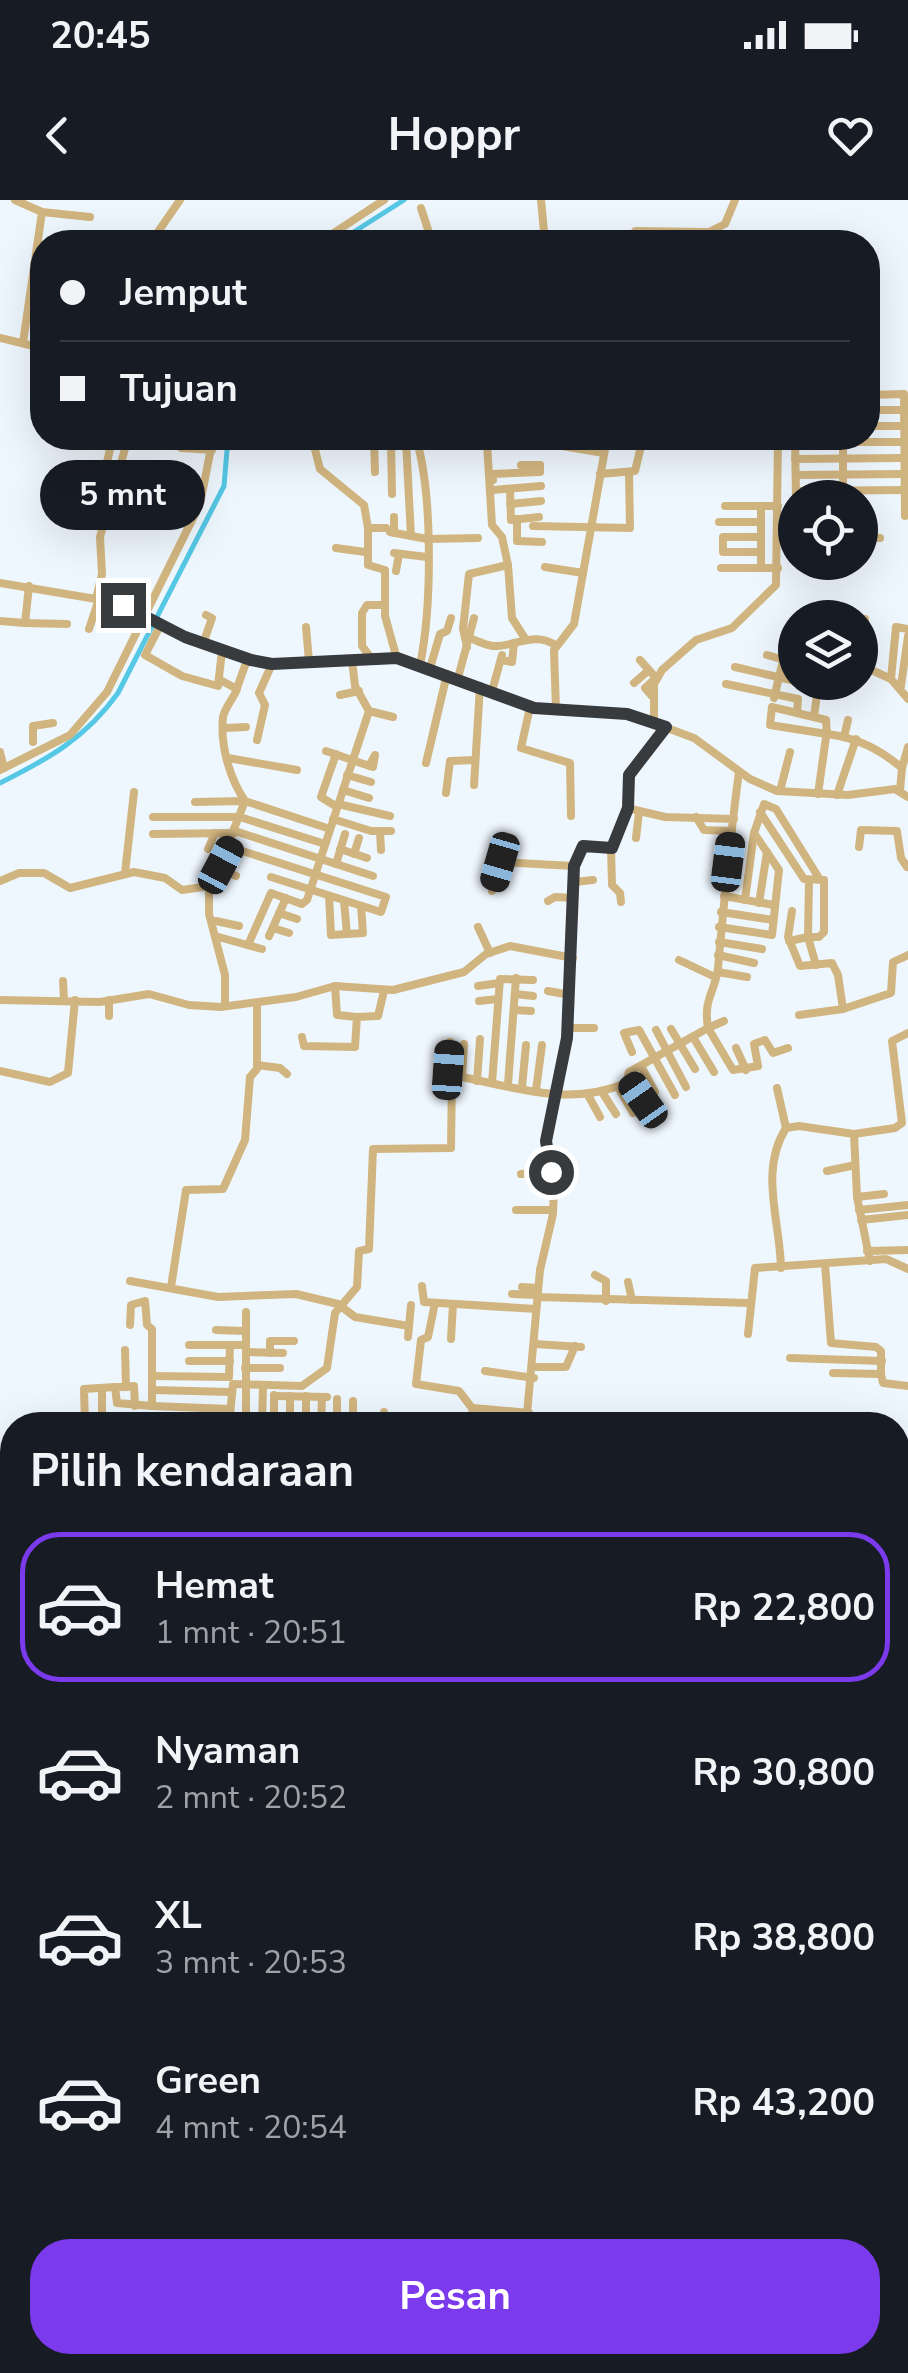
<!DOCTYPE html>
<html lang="id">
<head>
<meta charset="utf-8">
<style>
	:root { --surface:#171b24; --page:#20242c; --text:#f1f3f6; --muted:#9ea1a6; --line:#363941; --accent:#7c3aed }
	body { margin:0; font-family:"Nunito Sans",sans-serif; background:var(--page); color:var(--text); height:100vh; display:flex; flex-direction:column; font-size:38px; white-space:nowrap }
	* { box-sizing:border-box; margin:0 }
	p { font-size:32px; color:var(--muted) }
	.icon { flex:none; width:55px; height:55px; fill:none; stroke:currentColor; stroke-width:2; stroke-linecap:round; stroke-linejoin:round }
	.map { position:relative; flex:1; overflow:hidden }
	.side { position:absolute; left:0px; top:1212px; width:910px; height:962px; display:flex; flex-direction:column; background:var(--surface); border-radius:40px 40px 0 0; box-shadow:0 10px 40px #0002 }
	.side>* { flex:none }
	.banner { position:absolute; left:30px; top:30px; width:850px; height:220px; border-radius:40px; box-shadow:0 10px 40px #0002; display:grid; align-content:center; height:220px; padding:0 30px; background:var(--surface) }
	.buttons { position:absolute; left:778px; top:280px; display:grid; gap:20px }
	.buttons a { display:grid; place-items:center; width:100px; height:100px; border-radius:50%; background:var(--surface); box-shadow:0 10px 40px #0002; font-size:50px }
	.end { position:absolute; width:45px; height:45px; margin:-22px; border:12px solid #383b3e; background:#fff; box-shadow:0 0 0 5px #fff }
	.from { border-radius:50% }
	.bubble { position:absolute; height:70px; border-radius:35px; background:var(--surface); box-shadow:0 10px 40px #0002; font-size:32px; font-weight:700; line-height:70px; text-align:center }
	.car { position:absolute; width:30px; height:60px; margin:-30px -15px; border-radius:12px; box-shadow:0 0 8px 2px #0007; background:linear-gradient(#222 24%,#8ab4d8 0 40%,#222 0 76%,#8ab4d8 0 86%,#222 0) }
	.banner b { display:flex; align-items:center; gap:35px; height:95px; font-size:38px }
	.banner b+b { border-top:2px solid var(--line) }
	.banner i { width:25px; height:25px; background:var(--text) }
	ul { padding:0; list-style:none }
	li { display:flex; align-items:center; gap:30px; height:150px; margin:0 20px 15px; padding:0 10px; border:5px solid transparent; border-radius:40px }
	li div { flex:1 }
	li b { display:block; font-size:38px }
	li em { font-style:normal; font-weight:700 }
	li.selected { border-color:var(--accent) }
	li>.icon { width:90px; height:90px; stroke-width:1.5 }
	h2 { padding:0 30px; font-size:45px; line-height:120px }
	.cta { display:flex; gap:20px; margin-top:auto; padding:20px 30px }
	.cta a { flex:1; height:115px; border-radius:40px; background:var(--accent); color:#fff; font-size:40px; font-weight:700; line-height:115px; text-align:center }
	.status { display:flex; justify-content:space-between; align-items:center; height:70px; padding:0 50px; background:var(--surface); direction:ltr }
	.status svg { height:28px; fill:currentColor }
	header { display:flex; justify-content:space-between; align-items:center; height:130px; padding:0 30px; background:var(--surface); font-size:45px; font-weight:700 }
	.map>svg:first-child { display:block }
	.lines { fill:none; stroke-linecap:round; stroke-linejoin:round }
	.canal { stroke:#55c8e5; stroke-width:5 }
	.minor { stroke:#d1b580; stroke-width:8 }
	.route { stroke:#383b3e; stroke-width:12 }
</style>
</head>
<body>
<div class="status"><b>20:45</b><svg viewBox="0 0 49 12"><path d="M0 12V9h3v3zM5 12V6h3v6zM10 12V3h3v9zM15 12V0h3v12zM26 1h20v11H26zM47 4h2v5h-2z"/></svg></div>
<header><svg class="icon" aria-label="back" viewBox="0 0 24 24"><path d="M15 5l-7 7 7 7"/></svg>Hoppr<svg class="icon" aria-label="heart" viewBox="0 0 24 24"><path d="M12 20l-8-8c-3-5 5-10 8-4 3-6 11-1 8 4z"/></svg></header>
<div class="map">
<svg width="908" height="2173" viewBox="0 0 908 2173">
	<rect width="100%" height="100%" fill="#eff7fe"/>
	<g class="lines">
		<g class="canal">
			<path d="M338,42L404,0"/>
			<path d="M0,583C48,559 86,538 118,493L224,286L228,238"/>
		</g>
		<g class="minor">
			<path d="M15,0L42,12L90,17"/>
			<path d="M541,0L545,42"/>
			<path d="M421,8L432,42"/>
			<path d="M151,42L180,0"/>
			<path d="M320,42L384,0"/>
			<path d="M631,42L635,31L709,32L725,24L735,0"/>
			<path d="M0,138L42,148"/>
			<path d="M23,143L42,12"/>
			<path d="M868,195L904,194L905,316"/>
			<path d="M868,210H904"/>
			<path d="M868,226H904"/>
			<path d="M156,238L176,241"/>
			<path d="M176,238L181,248L212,250"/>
			<path d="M312,238L320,269L364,305L368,328"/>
			<path d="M368,238V243L379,242"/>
			<path d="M383,238L384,242L410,240"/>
			<path d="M416,238C433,294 432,406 420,465"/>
			<path d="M481,238L487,243L492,325L502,337L508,365L512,418L526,440"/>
			<path d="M795,238L796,298"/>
			<path d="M843,238V298"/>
			<path d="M391,241L392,294"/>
			<path d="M406,241L411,336"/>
			<path d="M213,242L229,246L233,238"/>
			<path d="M374,242L375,272"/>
			<path d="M778,242H904"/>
			<path d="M487,243L532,241L604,253"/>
			<path d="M795,259L904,258"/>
			<path d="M521,265H540"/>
			<path d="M106,266L112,241"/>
			<path d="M600,274L635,271L643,238"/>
			<path d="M796,275L904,274"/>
			<path d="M493,280L492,274L540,272V265"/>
			<path d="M78,281L113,287"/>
			<path d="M510,289L511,320L539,317"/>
			<path d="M493,290L541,286"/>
			<path d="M796,291L904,290"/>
			<path d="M510,304L541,301"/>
			<path d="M725,306H778"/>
			<path d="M761,306V368"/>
			<path d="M394,317V333"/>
			<path d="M517,319V341L542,342"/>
			<path d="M719,322H761"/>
			<path d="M533,326L630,328L629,274"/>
			<path d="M386,328H368V365L385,370V416L397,459"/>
			<path d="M390,332L427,339L478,338"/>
			<path d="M761,337H723V352H761"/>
			<path d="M778,338H795"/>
			<path d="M860,338H880"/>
			<path d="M336,348L365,352"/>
			<path d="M394,353L427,357"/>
			<path d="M545,367L583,373"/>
			<path d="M721,368H778"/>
			<path d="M396,371L399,354"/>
			<path d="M0,383L114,402L185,437L251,461L272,464L397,459L535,508L632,515L694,538L750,579L777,591L848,595L895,589L908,597"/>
			<path d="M96,399L102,374L100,337L128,238"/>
			<path d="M865,419V467L891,479L908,499"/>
			<path d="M0,421L25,423L29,386"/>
			<path d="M25,423L67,424"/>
			<path d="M161,424L145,455L182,476L218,486L222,451"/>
			<path d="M306,427L309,461"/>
			<path d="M89,429L99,399"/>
			<path d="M469,438C476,440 485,445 493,446C511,448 536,430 556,446"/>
			<path d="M203,444L212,418L206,415"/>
			<path d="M467,447L463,429L469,374L508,365"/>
			<path d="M767,455L792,462"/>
			<path d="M372,459L362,446V413L367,405H384"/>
			<path d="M352,460L355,486L369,511L393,517"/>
			<path d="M501,460L512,462L514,443"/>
			<path d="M640,460L656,478L645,488L652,496"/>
			<path d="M735,467L795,481"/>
			<path d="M430,468L440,434L447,431L451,418"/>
			<path d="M458,478L474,418"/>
			<path d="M891,479L896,427L908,429"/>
			<path d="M222,481L237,489C234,498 225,507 223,517C220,546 230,579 245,601"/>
			<path d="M801,482L818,488L814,516"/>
			<path d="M634,483L649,470"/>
			<path d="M726,484L798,499L797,513"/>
			<path d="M901,486L908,436"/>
			<path d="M237,488L247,460"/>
			<path d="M492,491L502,455"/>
			<path d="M340,495L359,491"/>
			<path d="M774,498L787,444"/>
			<path d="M530,507L521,548L570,563L571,616"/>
			<path d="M772,507L826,520L827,534L770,525Z"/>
			<path d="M556,510L554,450L574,424L607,238"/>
			<path d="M654,523V484L662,470L696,440L732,428L776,385L778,238"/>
			<path d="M224,528L246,527"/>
			<path d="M827,534C858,538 879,549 902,568L900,590"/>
			<path d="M844,537L848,520"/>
			<path d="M257,540L265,505L259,493L272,464"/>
			<path d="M33,542V526L53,523"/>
			<path d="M326,551C341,556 357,562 373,567L375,555L369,566"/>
			<path d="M0,552L4,568"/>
			<path d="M336,554L321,597L337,607"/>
			<path d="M228,558L297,570"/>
			<path d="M426,563L447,474"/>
			<path d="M902,568L908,547"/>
			<path d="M0,570L70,535L107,492L200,304L213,238"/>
			<path d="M347,575L371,582"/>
			<path d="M474,585L480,486"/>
			<path d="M343,590L369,598"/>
			<path d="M780,591L790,552"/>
			<path d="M446,593L450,561L475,560"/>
			<path d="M818,594L826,537"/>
			<path d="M837,595L856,539"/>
			<path d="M195,602L245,601L330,629"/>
			<path d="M338,604L390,616"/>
			<path d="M627,608L665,617L734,619"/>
			<path d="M760,612L804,679L824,680V732L819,737H808L809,680"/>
			<path d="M153,617H240L325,644"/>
			<path d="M696,617L704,630L732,631"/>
			<path d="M333,619L371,631H391"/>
			<path d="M235,631L373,676"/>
			<path d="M380,631L381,650"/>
			<path d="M153,634L234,633"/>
			<path d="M636,638L639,612"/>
			<path d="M230,647L386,697L381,712L271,677"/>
			<path d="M859,647L861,630L897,631L901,658L907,667"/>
			<path d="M611,648L612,685L620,693L621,702"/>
			<path d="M208,649L215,633"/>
			<path d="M340,649L367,658"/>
			<path d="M354,654L359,638"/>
			<path d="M501,662L574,666"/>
			<path d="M336,664L345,634"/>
			<path d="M218,668L236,676"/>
			<path d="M125,673L134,592"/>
			<path d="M0,681L19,673H44L70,688L134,672L165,678L182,690L210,686"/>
			<path d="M574,682L593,680"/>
			<path d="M492,691L507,642"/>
			<path d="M329,696L331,735L363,733L361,706"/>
			<path d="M724,696L774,705"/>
			<path d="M745,700L754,633L764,604L776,609L819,678"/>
			<path d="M344,701L347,734"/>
			<path d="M548,701L555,697L574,698"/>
			<path d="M759,703L767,652"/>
			<path d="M792,711L788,737L800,766L832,763L838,775L843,809"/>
			<path d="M721,712L773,720"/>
			<path d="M279,713L297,719"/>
			<path d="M216,721L239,726"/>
			<path d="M478,727L490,753"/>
			<path d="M719,727L772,735L779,670L754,633"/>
			<path d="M273,728L289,733"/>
			<path d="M215,736L262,749"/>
			<path d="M269,736L286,698"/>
			<path d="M789,741L808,737L816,765"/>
			<path d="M719,742L762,749"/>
			<path d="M248,745L271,693L302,704L307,700L369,511"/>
			<path d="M718,755L754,763"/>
			<path d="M679,760L715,777"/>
			<path d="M718,772L747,777"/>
			<path d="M63,781L64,800"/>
			<path d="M335,786L337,815L357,817"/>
			<path d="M478,786L499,783"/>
			<path d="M548,791L570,795"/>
			<path d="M515,794L533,796"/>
			<path d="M0,800L100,802L149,794L189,805L221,807L296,797L335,786L393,790L464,772L486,754L510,746L573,758"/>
			<path d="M109,800V816"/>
			<path d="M479,801L498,799"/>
			<path d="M225,806V775L209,714V692L245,601"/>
			<path d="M514,810L531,811"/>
			<path d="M799,815L843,809L891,793L893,762L908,755"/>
			<path d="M724,821L708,828L733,870L758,866L754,844L765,840L773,853L788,848"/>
			<path d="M567,828H594"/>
			<path d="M671,829L695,869"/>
			<path d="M656,830L686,887"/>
			<path d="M302,837L304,846L355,847L357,817L378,816L384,791"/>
			<path d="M693,837L714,872"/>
			<path d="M450,842L448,870L452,875"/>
			<path d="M736,848L746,870"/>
			<path d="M632,852L624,833L639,830L675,895"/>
			<path d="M257,865L280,868L287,874"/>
			<path d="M641,866L655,892"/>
			<path d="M0,871L50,882L68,873L75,800"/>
			<path d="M462,877L464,844"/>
			<path d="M629,880L643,900"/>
			<path d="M477,881L480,839"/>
			<path d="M492,883L500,779L533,780"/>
			<path d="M508,884L516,778"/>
			<path d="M522,887L526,845"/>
			<path d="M618,887L633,913"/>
			<path d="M777,888L786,928"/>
			<path d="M536,890L542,845"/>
			<path d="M602,892L616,914"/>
			<path d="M588,895L600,917"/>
			<path d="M827,971L855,965"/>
			<path d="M521,974L551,971"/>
			<path d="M857,997L884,994"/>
			<path d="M516,1010H553"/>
			<path d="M859,1010L908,1005"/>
			<path d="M861,1020L908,1015"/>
			<path d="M867,1051L908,1050"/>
			<path d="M870,1061L857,997L854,934L895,928L902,923L892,841L908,833"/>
			<path d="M825,1064L831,1143L876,1147L881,1151V1174L833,1173"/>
			<path d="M781,1068C780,1020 759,971 786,928L799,926L854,934"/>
			<path d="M595,1075L606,1081V1101"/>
			<path d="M130,1081L218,1097L296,1094L338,1104L355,1117L409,1126"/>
			<path d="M628,1082L632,1100"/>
			<path d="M422,1086L424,1102L536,1109"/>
			<path d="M171,1087L186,990L223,989L245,940L250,877L257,869V803"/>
			<path d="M522,1087L538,1088"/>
			<path d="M512,1094L537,1095"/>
			<path d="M537,1097L749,1103"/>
			<path d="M435,1103L428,1137L421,1140L416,1184L459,1191L472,1208"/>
			<path d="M216,1130L246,1131"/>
			<path d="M748,1134L755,1068L886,1059L908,1069"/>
			<path d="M408,1137L411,1105"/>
			<path d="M451,1139L453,1104"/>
			<path d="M535,1144L581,1147"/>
			<path d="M230,1145H246V1225"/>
			<path d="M246,1145V1112"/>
			<path d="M125,1150L126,1187H115L117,1203L152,1206V1129L147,1125L145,1101L131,1105L130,1125"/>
			<path d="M246,1152L283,1153"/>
			<path d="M270,1153V1141H294"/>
			<path d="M790,1158L882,1161"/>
			<path d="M189,1161H230"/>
			<path d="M534,1167H566L575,1146"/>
			<path d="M245,1168H280"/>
			<path d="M485,1171L534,1178"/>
			<path d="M881,1174L883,1183L908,1186"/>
			<path d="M152,1176L229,1177L230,1145H189"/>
			<path d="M126,1187L134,1186L135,1206"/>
			<path d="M102,1188V1225"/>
			<path d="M153,1190L231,1192"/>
			<path d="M274,1196L327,1197"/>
			<path d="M337,1199V1225"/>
			<path d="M353,1201V1225"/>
			<path d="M152,1206L230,1209"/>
			<path d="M384,1212V1225"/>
			<path d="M118,1222L229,1225"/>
			<path d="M471,1224L473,1208L529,1213"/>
			<path d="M85,1225L84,1189L115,1187"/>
			<path d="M229,1225L233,1184L302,1186L327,1168L335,1113L357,1087L359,1051L369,1049L373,949L451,948L452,875C512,886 568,908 626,883L629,872L708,828C703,798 715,793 718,768C724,702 730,637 739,572"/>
			<path d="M262,1225L263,1185"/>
			<path d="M274,1225V1195"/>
			<path d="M290,1225V1196"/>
			<path d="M306,1225V1196"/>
			<path d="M321,1225L322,1197"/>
			<path d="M484,1225L485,1209"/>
			<path d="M526,1225L540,1070L553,1014L554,989L546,949L567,838L574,666L583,646L611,648L627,608L629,575L666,527"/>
			<path d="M12,1252V1259"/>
			<path d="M0,1362H12"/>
			<path d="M0,1379H12"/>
			<path d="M0,1396H12"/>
			<path d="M898,1426L908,1423"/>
			<path d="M0,1440H12"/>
			<path d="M0,1456H12"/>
			<path d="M0,1472H12"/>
			<path d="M0,1487H12"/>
			<path d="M0,1502H12"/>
			<path d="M898,1620V1626L908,1628"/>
			<path d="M904,1671L908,1645"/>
			<path d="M904,1721L908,1740"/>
			<path d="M908,1763V1791"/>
			<path d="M898,1846L908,1848"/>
			<path d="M903,1911L908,1902"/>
			<path d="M898,1931L905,1933L906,1945L898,1947"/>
			<path d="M0,1959L12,1961"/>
			<path d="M898,1964L908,1966"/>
			<path d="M898,1979L908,1978"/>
			<path d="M898,1995L908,1994"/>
			<path d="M898,2012L908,2010"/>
			<path d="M898,2029L908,2028"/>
			<path d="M898,2048L908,2046"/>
			<path d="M898,2064L908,2062"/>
			<path d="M898,2081L908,2079"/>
			<path d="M898,2098L908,2096"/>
			<path d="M898,2148L908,2145"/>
			<path d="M899,2160L901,2173"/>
			<path d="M837,2162L845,2168L852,2162"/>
			<path d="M883,2166L884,2173"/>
			<path d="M869,2169V2173"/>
			<path d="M733,2171L760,2167L762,2162"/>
			<path d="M854,2172V2173"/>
			<path d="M173,2173L175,2162"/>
		</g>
	</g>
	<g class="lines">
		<path class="route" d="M123,405L185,437L251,460L272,464L397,458L534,508L627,514L666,527L629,575L628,608L612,648L583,646L574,666L567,838L546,941L551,972"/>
	</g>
</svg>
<div class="buttons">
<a><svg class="icon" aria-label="locate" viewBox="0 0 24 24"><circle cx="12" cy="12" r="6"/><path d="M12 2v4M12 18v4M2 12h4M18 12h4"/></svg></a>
<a><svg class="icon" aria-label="layers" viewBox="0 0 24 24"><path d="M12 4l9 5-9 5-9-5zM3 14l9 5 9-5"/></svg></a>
</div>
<i class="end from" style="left:551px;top:972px"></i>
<i class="end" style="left:123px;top:405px"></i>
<div class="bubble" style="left:40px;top:260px;width:165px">5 mnt</div>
<i class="car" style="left:500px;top:662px;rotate:196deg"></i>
<i class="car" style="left:728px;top:662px;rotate:7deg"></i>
<i class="car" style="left:221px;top:665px;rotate:28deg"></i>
<i class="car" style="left:448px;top:870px;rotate:4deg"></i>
<i class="car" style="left:643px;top:900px;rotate:325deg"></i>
<div class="banner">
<b><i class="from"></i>Jemput</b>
<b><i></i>Tujuan</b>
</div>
<section class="side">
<h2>Pilih kendaraan</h2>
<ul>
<li class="selected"><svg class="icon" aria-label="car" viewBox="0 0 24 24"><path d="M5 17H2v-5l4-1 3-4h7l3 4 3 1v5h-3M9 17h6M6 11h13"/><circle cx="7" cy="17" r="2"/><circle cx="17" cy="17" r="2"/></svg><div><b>Hemat</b><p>1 mnt · 20:51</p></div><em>Rp 22,800</em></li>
<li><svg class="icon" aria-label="car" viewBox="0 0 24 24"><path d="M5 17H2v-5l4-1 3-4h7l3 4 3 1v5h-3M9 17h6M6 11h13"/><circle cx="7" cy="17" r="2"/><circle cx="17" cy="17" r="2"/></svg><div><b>Nyaman</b><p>2 mnt · 20:52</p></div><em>Rp 30,800</em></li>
<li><svg class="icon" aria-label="car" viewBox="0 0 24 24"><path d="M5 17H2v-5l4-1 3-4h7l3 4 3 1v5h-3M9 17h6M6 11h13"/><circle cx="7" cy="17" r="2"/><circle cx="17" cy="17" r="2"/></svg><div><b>XL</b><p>3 mnt · 20:53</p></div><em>Rp 38,800</em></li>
<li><svg class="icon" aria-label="car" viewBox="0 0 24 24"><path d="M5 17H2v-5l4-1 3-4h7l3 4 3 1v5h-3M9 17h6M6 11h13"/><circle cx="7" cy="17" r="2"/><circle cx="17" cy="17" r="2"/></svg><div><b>Green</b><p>4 mnt · 20:54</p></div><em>Rp 43,200</em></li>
</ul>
<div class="cta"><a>Pesan</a></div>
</section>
</div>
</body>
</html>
